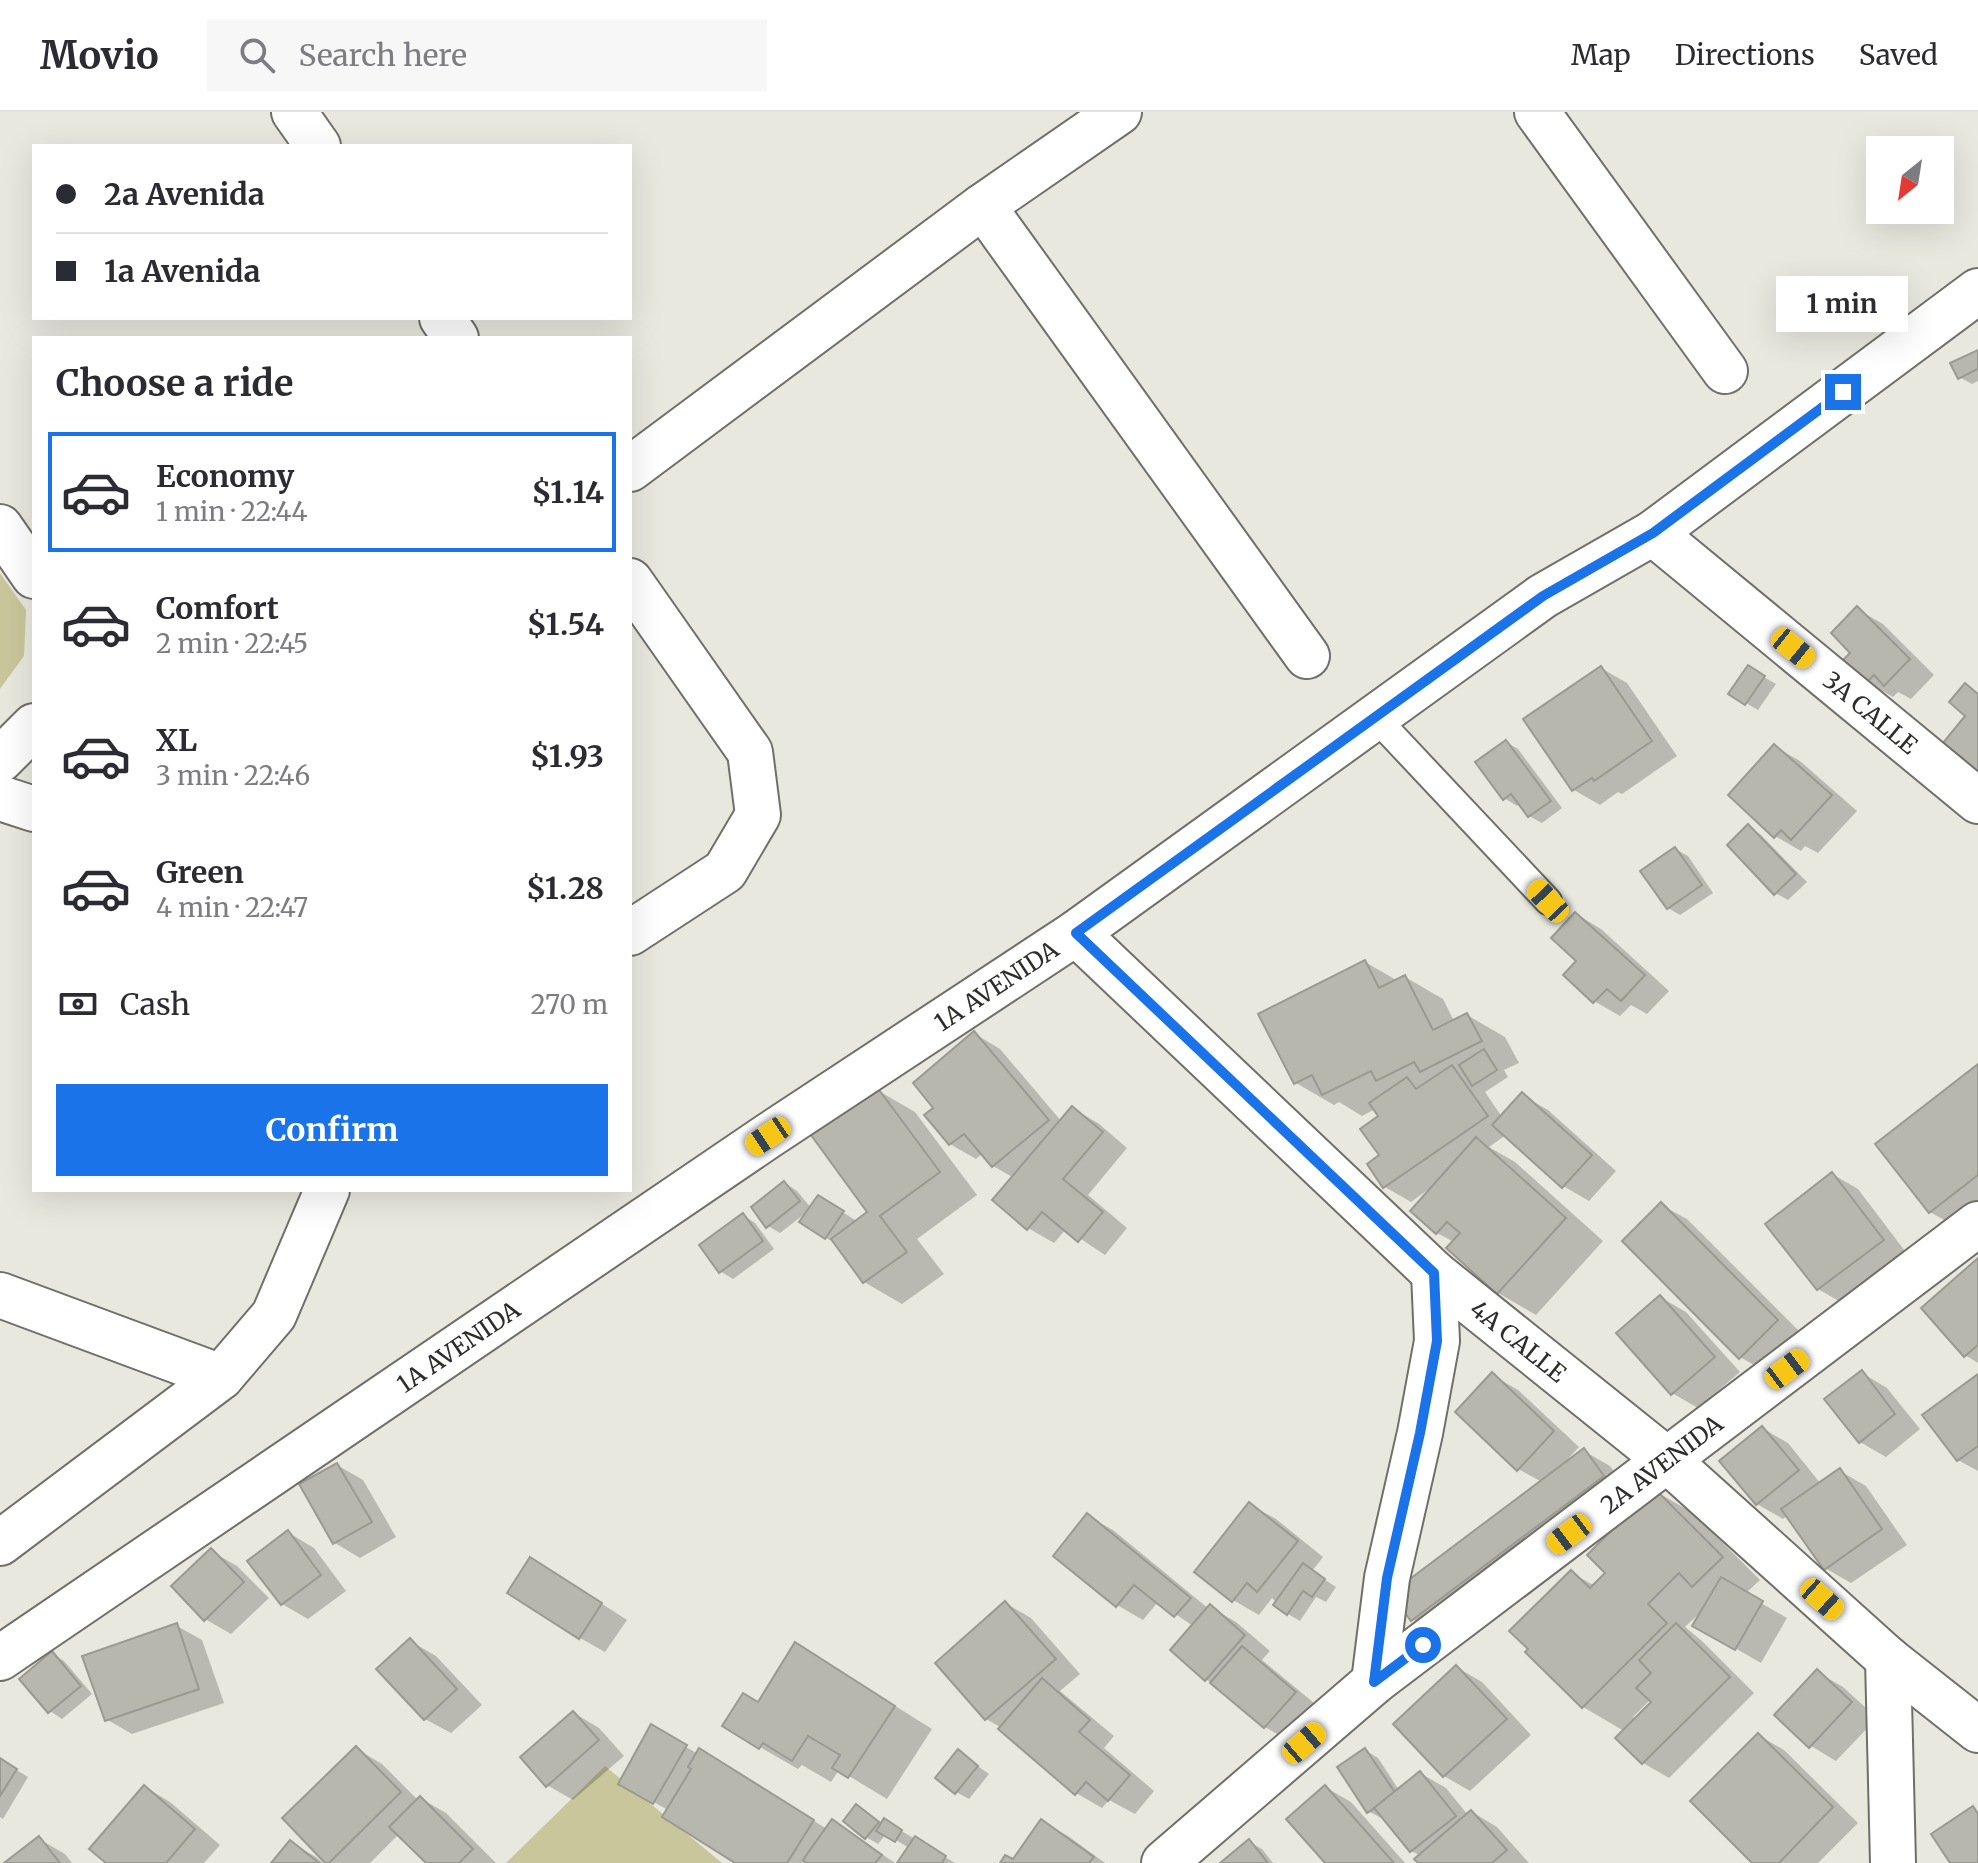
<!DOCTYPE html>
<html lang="en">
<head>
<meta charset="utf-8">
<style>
	:root { --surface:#fff; --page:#f7f7f7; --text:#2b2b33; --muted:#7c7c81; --line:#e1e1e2; --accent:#1a73e8 }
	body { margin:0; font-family:Merriweather,serif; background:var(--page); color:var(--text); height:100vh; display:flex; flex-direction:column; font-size:30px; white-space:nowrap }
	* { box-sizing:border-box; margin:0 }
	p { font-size:26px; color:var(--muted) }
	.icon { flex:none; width:44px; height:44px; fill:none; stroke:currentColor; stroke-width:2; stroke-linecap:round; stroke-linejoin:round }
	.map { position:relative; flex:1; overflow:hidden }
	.panel { position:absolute; left:32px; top:224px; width:600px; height:856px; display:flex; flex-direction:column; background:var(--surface); border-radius:0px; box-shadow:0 8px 32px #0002 }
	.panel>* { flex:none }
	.guide { position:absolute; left:32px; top:32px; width:600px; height:176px; border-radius:0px; box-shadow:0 8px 32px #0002; display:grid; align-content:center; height:176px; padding:0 24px; background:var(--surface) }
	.needle { width:52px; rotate:210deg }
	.controls { position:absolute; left:1866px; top:24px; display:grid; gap:16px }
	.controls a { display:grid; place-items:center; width:88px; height:88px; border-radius:0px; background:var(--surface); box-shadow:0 8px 32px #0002; font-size:40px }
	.end { position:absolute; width:36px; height:36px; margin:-18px; border:10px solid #1a73e8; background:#fff; box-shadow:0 0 0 4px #fff }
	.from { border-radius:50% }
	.bubble { position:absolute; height:56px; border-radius:0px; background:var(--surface); box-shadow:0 8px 32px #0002; font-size:26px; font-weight:700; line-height:56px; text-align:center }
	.car { position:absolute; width:24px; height:48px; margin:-24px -12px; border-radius:10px; box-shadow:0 0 6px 2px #0007; background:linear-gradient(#f5c518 24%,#345 0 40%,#f5c518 0 76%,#345 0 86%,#f5c518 0) }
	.guide b { display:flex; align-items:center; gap:28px; height:76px; font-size:30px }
	.guide b+b { border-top:2px solid var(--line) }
	.guide i { width:20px; height:20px; background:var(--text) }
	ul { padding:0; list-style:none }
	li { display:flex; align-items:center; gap:24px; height:120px; margin:0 16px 12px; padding:0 8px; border:4px solid transparent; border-radius:0px }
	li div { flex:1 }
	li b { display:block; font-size:30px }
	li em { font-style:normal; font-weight:700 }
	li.on { border-color:var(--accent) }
	li>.icon { width:72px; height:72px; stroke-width:1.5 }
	h2 { padding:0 24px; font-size:36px; line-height:96px }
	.pay { display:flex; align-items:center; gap:20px; height:88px; padding:0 24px; font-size:30px }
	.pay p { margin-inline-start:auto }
	.primary-button { display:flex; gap:16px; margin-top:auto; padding:16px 24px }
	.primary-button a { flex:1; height:92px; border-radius:0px; background:var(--accent); color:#fff; font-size:32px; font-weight:700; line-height:92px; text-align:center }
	header { display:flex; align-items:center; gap:48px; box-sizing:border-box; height:112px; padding:0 40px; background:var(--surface); border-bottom:2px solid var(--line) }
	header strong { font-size:38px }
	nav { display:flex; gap:44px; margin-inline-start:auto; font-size:28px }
	.search { width:560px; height:72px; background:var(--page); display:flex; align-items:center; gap:20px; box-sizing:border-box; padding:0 28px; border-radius:0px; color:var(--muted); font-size:30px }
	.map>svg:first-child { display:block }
	.green { fill:#c9c69c }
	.shadow { fill:#0003; fill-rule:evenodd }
	.building { fill:#b7b7ae; stroke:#9a9a92; stroke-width:2 }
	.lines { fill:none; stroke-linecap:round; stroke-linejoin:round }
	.service-casing { stroke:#707068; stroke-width:30 }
	.minor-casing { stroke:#707068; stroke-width:48 }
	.service { stroke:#fff; stroke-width:26 }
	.minor { stroke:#fff; stroke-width:44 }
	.route { stroke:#1a73e8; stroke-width:10 }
	.labels { text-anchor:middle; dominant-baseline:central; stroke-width:7; stroke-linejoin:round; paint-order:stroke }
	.street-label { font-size:24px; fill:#2d2d2a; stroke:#e8e8df }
</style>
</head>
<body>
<header>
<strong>Movio</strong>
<div class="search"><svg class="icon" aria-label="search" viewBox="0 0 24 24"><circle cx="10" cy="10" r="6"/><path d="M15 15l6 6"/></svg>Search here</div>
<nav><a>Map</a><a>Directions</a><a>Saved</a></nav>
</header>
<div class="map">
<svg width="1978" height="1751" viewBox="0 0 1978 1751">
	<rect width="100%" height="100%" fill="#e8e8df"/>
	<g class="green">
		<path d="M0,461L26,498L24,544L0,577Z"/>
		<path d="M605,1654L722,1751H506Z"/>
	</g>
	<g class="shadow">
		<path d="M1978,241V269L1972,272L1959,265Z"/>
		<path d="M1857,497L1883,512L1934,563L1911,587L1898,580L1893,585L1867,570L1853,541Z"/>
		<path d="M1601,556L1627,571L1677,644L1622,682L1618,680L1600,693L1574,678Z"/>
		<path d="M1748,556L1776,572L1758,598L1731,582Z"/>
		<path d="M1506,630L1518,637L1562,696L1542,711L1529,704L1520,691L1517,694L1504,686Z"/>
		<path d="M1774,634L1800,649L1857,699L1818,741L1805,734L1801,739L1775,724Z"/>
		<path d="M1748,715L1760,722L1807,770L1788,788L1775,781Z"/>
		<path d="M1675,737L1688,744L1713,781L1680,803L1668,796Z"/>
		<path d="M1576,802L1601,817L1669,879L1647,902L1631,893L1620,904L1594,889L1579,849Z"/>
		<path d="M1365,850L1398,869L1405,865L1443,887L1454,909L1467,903L1505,925L1519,951L1504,958L1508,965L1485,980L1502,1005L1522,983L1548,998L1616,1059L1589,1089L1563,1074L1506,1023L1489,1035L1515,1050L1603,1129L1536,1203L1498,1181L1454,1130L1437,1121L1413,1099L1433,1074L1411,1090L1385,1075L1381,1004L1375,997L1362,1004L1339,990L1334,993L1296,971Z"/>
		<path d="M975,922L1000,937L1062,1010L1073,997L1098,1011L1127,1036L1088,1083L1127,1116L1105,1143L1066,1117L1054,1131L1028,1116L995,1088L1014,1066L993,1054L983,1041L976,1047L950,1032L936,996Z"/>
		<path d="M1978,955V1115L1969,1122L1930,1100Z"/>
		<path d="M877,978L915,1000L977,1083L917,1127L944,1162L902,1192L864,1170L837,1132L826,1126L807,1100L780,1121L768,1114L785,1071L797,1079L811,1096L830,1092L855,1108L850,1114L870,1101Z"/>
		<path d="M1832,1062L1858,1077L1908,1143L1844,1192L1818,1177Z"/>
		<path d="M1661,1093L1687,1107L1803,1223L1766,1260L1740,1245Z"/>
		<path d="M743,1103L755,1111L774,1137L733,1167L720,1159Z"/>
		<path d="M1978,1148V1251L1965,1243Z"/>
		<path d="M1660,1185L1686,1200L1740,1260L1698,1296L1672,1281Z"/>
		<path d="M1862,1261L1887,1276L1920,1317L1886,1345L1860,1330Z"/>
		<path d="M1492,1263L1518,1278L1579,1335L1564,1351L1566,1352L1584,1339L1610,1354L1629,1379L1438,1522L1412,1507L1542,1370L1518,1357Z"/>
		<path d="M1978,1264V1359L1958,1348Z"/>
		<path d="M1762,1316L1788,1331L1821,1372L1840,1359L1866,1374L1907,1433L1851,1471L1825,1456L1788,1403L1783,1407L1757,1392Z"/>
		<path d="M337,1353L363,1368L396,1425L360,1446L335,1431Z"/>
		<path d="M1655,1379L1693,1401L1760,1468L1745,1482L1787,1506L1761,1551L1695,1513L1703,1498L1685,1515L1702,1529L1754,1581L1669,1666L1643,1651L1618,1626L1624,1619L1583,1595L1572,1461L1595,1474L1608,1461ZM1651,1587L1654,1590L1636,1608L1633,1605Z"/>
		<path d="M1250,1393L1276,1407L1323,1445L1312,1459L1336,1475L1326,1490L1316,1485L1300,1509L1288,1502L1272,1486L1259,1503L1233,1488Z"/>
		<path d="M1087,1404L1113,1418L1209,1497L1210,1495L1236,1510L1270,1539L1262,1548L1320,1596L1291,1630L1265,1615L1206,1567L1193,1514L1158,1490L1143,1508L1117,1493Z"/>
		<path d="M289,1421L314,1436L346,1479L308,1507L282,1492Z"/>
		<path d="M211,1439L237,1454L269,1486L231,1522L205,1507Z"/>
		<path d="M556,1462L627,1508L605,1540L580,1526Z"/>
		<path d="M1005,1491L1031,1506L1080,1562L1060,1579L1114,1624L1104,1636L1154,1679L1135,1702L1109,1688L1102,1696L1076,1681L1002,1616L986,1607Z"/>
		<path d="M177,1514L202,1528L224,1591L132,1622L106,1607Z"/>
		<path d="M410,1529L436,1544L482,1593L451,1621L425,1607Z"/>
		<path d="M52,1542L64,1549L92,1582L62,1607L50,1599Z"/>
		<path d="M833,1555L932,1617L887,1687L839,1658L831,1670L802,1653L798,1657L760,1635L759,1592Z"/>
		<path d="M1456,1555L1482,1570L1531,1623L1470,1679L1444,1664Z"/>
		<path d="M1817,1560L1843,1575L1877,1606L1836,1649L1811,1634L1777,1603Z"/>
		<path d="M574,1601L599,1616L624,1644L573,1688L547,1673Z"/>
		<path d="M652,1615L698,1642L726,1654L827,1717L833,1709L895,1751H739L668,1698L621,1672Z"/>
		<path d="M1758,1623L1784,1638L1858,1711L1818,1751H1755Z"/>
		<path d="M357,1637L382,1652L418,1688L420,1686L446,1701L496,1751H428L399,1722L370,1751H328Z"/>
		<path d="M1365,1638L1378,1646L1399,1678L1420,1661L1446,1676L1468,1703L1472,1700L1497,1715L1529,1751H1420L1421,1744L1411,1739L1384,1704L1381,1706L1368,1699Z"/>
		<path d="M958,1640L989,1662L969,1687L956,1680Z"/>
		<path d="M0,1648L28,1665L3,1707L0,1705Z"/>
		<path d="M145,1675L170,1690L220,1733L204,1751H109Z"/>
		<path d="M1325,1675L1351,1690L1405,1751H1327Z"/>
		<path d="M857,1695L883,1712L885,1709L955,1751H899L909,1736L886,1722L878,1732L866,1725Z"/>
		<path d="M1042,1710L1068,1724L1105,1751H1002L1013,1750Z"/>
		<path d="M39,1727L65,1742L72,1751H8Z"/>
		<path d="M290,1730L316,1745L323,1751H273Z"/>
		<path d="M1249,1730L1262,1737L1273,1751H1223Z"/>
	</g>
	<g class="building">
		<path d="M1978,238V257L1958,267L1950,251Z"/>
		<path d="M1857,494L1910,547L1884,574L1874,563L1866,571L1842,549L1850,541L1831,521Z"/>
		<path d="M1748,553L1765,564L1745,593L1728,582Z"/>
		<path d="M1601,554L1652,629L1594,669L1592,666L1572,679L1523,607Z"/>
		<path d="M1965,571L1978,582V667L1938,637L1965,604L1949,590Z"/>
		<path d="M1506,628L1551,689L1528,705L1511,682L1503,688L1475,650Z"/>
		<path d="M1774,632L1832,683L1791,728L1781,718L1774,726L1728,683Z"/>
		<path d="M1748,712L1796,762L1774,783L1727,733Z"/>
		<path d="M1675,735L1702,773L1667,797L1640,759Z"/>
		<path d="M1575,800L1645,863L1621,889L1607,877L1593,891L1563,863L1576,849L1551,826Z"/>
		<path d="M1365,848L1379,876L1405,863L1433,918L1467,901L1482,929L1420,960L1414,950L1376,969L1371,959L1322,983L1312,963L1294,972L1258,902Z"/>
		<path d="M974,919L1049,1008L992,1055L964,1022L949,1033L924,1003L933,996L913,971Z"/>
		<path d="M1484,937L1497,958L1472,974L1459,953Z"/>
		<path d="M1978,952V1063L1929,1101L1875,1032Z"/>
		<path d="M1452,953L1488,1004L1383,1076L1367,1052L1379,1043L1360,1017L1378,1004L1369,991L1407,965L1416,977Z"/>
		<path d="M877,975L940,1060L880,1104L907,1140L863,1171L831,1127L867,1100L811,1023Z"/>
		<path d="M1522,980L1592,1043L1562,1076L1492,1013Z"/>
		<path d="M1072,994L1103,1020L1063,1067L1103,1100L1078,1130L1042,1100L1027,1118L992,1088Z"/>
		<path d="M1476,1025L1566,1106L1497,1182L1446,1136L1460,1121L1447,1110L1436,1122L1410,1099Z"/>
		<path d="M1832,1060L1884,1128L1817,1178L1765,1112Z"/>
		<path d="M784,1069L800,1089L766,1116L751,1095Z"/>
		<path d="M818,1083L844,1099L825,1127L799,1110Z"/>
		<path d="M1661,1090L1778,1208L1739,1247L1622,1129Z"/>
		<path d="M743,1101L763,1129L719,1161L699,1133Z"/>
		<path d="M1978,1146V1233L1964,1245L1921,1196Z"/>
		<path d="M1660,1183L1715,1245L1671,1283L1616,1221Z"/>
		<path d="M1862,1258L1895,1302L1859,1331L1824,1287Z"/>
		<path d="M1492,1260L1554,1319L1517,1359L1455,1300Z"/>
		<path d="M1978,1262V1334L1957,1349L1922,1303Z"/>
		<path d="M1762,1314L1799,1358L1756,1393L1719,1349Z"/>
		<path d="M1584,1336L1604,1364L1411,1509L1390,1482Z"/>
		<path d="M337,1351L372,1410L333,1432L299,1372Z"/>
		<path d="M1840,1356L1882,1417L1824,1458L1781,1397Z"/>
		<path d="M1654,1376L1723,1445L1692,1475L1679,1461L1648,1492L1667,1511L1582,1596L1525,1540L1528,1537L1509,1519L1571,1458L1590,1476L1605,1461L1587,1443Z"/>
		<path d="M1249,1390L1298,1429L1257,1480L1247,1471L1232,1490L1194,1460Z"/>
		<path d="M1087,1401L1191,1486L1174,1505L1134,1473L1116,1495L1053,1444Z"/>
		<path d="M288,1418L321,1463L281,1493L247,1449Z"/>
		<path d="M211,1436L244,1470L204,1509L171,1474Z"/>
		<path d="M530,1445L602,1491L579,1527L507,1481Z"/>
		<path d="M1303,1451L1325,1467L1312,1485L1303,1479L1287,1503L1273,1493Z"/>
		<path d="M1721,1465L1763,1489L1735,1538L1692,1514Z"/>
		<path d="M1005,1489L1056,1547L985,1608L935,1551Z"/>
		<path d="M1210,1492L1245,1523L1205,1569L1170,1538Z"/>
		<path d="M177,1511L199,1577L105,1609L82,1544Z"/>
		<path d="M1676,1511L1730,1565L1642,1652L1615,1626L1651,1590L1636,1576L1651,1561L1639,1548Z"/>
		<path d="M410,1526L457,1577L424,1608L376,1557Z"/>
		<path d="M795,1530L895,1594L848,1666L832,1656L840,1643L808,1624L792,1649L763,1631L759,1637L722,1614L743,1581L758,1590Z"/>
		<path d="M1242,1534L1296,1580L1264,1616L1210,1571Z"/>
		<path d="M52,1539L81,1574L48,1601L19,1567Z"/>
		<path d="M1456,1553L1507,1607L1443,1665L1393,1612Z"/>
		<path d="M1817,1557L1852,1590L1809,1636L1774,1603Z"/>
		<path d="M1042,1566L1090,1608L1079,1620L1130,1663L1108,1689L1086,1670L1075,1683L998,1617Z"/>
		<path d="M573,1599L599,1628L546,1675L520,1645Z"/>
		<path d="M651,1612L687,1633L653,1692L618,1672Z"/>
		<path d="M1758,1621L1833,1695L1779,1751H1752L1690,1689Z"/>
		<path d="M356,1634L401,1680L329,1751H325L282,1706Z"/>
		<path d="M699,1636L814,1708L787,1751H735L662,1705L691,1657L688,1655Z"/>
		<path d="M1365,1636L1396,1682L1367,1701L1337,1655Z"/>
		<path d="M958,1637L978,1654L955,1682L935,1666Z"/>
		<path d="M0,1646L17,1657L0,1684Z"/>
		<path d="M1420,1659L1456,1704L1410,1740L1374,1696Z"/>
		<path d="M144,1673L195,1717L166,1751H106L89,1737Z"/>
		<path d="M1325,1673L1394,1751H1325L1286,1707Z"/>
		<path d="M420,1684L473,1737L459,1751H426L389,1715Z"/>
		<path d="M856,1692L879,1710L865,1727L843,1709Z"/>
		<path d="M1973,1694L1978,1702V1751H1950L1931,1722Z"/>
		<path d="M1471,1698L1507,1738L1492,1751H1418L1414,1747Z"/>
		<path d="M884,1706L902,1718L895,1730L876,1719Z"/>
		<path d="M832,1707L882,1743L875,1751H806L803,1748Z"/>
		<path d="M1041,1707L1094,1745L1089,1751H1000L1005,1743L1013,1747Z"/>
		<path d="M39,1724L60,1751H4Z"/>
		<path d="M915,1724L946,1744L942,1751H897Z"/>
		<path d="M1249,1727L1268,1751H1220Z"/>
		<path d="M290,1728L319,1751H271Z"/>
	</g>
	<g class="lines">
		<defs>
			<path id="service" d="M1375,605L1548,789"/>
			<g id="minor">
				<path d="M294,0L318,34"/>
				<path d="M1537,0L1725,259"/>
				<path d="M983,94L1307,544"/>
				<path d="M442,206L456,226"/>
				<path d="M630,357L983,94L1119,0"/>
				<path d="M0,415L34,464"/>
				<path id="s1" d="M1653,421L1978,689"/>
				<path d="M630,469L750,640L758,703L725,759L630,821"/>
				<path d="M0,648L34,614"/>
				<path d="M0,686L34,697"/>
				<path id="s2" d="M1076,821L1434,1161L1667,1348L1888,1547L1978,1618"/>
				<path d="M0,1183L221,1265"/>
				<path d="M0,1431L221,1265L274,1203L327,1078"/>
				<path id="s3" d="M0,1546L768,1024L1076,821L1543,484L1653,421L1978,179"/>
				<path d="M1888,1547L1893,1751"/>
				<path d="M1374,1570L1387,1466L1420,1321L1437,1229L1434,1161"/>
				<path id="s4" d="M1164,1751L1374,1570L1978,1112"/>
			</g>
		</defs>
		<use href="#service" class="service-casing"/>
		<use href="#minor" class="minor-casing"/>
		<use href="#service" class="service"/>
		<use href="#minor" class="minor"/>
	</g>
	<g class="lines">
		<path class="route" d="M1423,1533L1374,1570L1387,1466L1420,1321L1437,1229L1434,1161L1076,821L1543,484L1653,421L1843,280"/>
	</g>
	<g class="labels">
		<g class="street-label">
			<text stroke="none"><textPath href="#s1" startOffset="282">3A CALLE</textPath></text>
			<text stroke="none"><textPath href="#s3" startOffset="1202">1A AVENIDA</textPath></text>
			<text stroke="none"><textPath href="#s2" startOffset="602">4A CALLE</textPath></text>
			<text stroke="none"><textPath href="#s3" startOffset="554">1A AVENIDA</textPath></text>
			<text stroke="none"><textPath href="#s4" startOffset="638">2A AVENIDA</textPath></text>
		</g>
	</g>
</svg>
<div class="controls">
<a><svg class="needle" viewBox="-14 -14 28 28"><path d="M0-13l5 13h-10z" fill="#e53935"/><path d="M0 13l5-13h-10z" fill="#7c7c81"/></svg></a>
</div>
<i class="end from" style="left:1423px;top:1533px"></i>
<i class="end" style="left:1843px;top:280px"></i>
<div class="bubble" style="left:1776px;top:164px;width:132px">1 min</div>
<i class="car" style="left:1793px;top:536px;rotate:129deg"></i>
<i class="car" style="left:1548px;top:789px;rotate:317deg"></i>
<i class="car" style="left:768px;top:1024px;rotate:236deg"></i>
<i class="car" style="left:1787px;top:1257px;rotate:53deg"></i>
<i class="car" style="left:1569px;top:1422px;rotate:233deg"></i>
<i class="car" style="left:1822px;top:1487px;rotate:132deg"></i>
<i class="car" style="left:1304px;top:1631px;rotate:49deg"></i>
<div class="guide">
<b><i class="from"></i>2a Avenida</b>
<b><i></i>1a Avenida</b>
</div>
<section class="panel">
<h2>Choose a ride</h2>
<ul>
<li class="on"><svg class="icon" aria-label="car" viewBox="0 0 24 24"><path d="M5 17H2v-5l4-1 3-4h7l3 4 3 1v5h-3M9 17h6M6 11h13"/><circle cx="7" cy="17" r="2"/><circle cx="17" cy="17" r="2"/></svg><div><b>Economy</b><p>1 min · 22:44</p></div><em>$1.14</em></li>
<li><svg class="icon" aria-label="car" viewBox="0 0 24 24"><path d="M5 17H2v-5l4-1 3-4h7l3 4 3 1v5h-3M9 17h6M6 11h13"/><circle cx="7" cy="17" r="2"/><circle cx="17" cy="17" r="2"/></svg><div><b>Comfort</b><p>2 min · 22:45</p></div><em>$1.54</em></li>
<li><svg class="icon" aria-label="car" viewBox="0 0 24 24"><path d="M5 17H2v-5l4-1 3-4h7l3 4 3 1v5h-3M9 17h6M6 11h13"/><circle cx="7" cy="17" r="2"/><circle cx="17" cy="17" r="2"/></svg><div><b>XL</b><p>3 min · 22:46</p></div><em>$1.93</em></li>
<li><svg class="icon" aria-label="car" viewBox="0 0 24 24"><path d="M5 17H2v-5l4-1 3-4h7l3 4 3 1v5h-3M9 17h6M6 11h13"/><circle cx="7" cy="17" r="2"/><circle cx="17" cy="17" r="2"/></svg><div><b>Green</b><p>4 min · 22:47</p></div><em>$1.28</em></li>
</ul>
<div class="pay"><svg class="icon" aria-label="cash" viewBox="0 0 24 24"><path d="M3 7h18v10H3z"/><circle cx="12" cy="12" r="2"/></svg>Cash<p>270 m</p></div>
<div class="primary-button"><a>Confirm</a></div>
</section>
</div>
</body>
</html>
